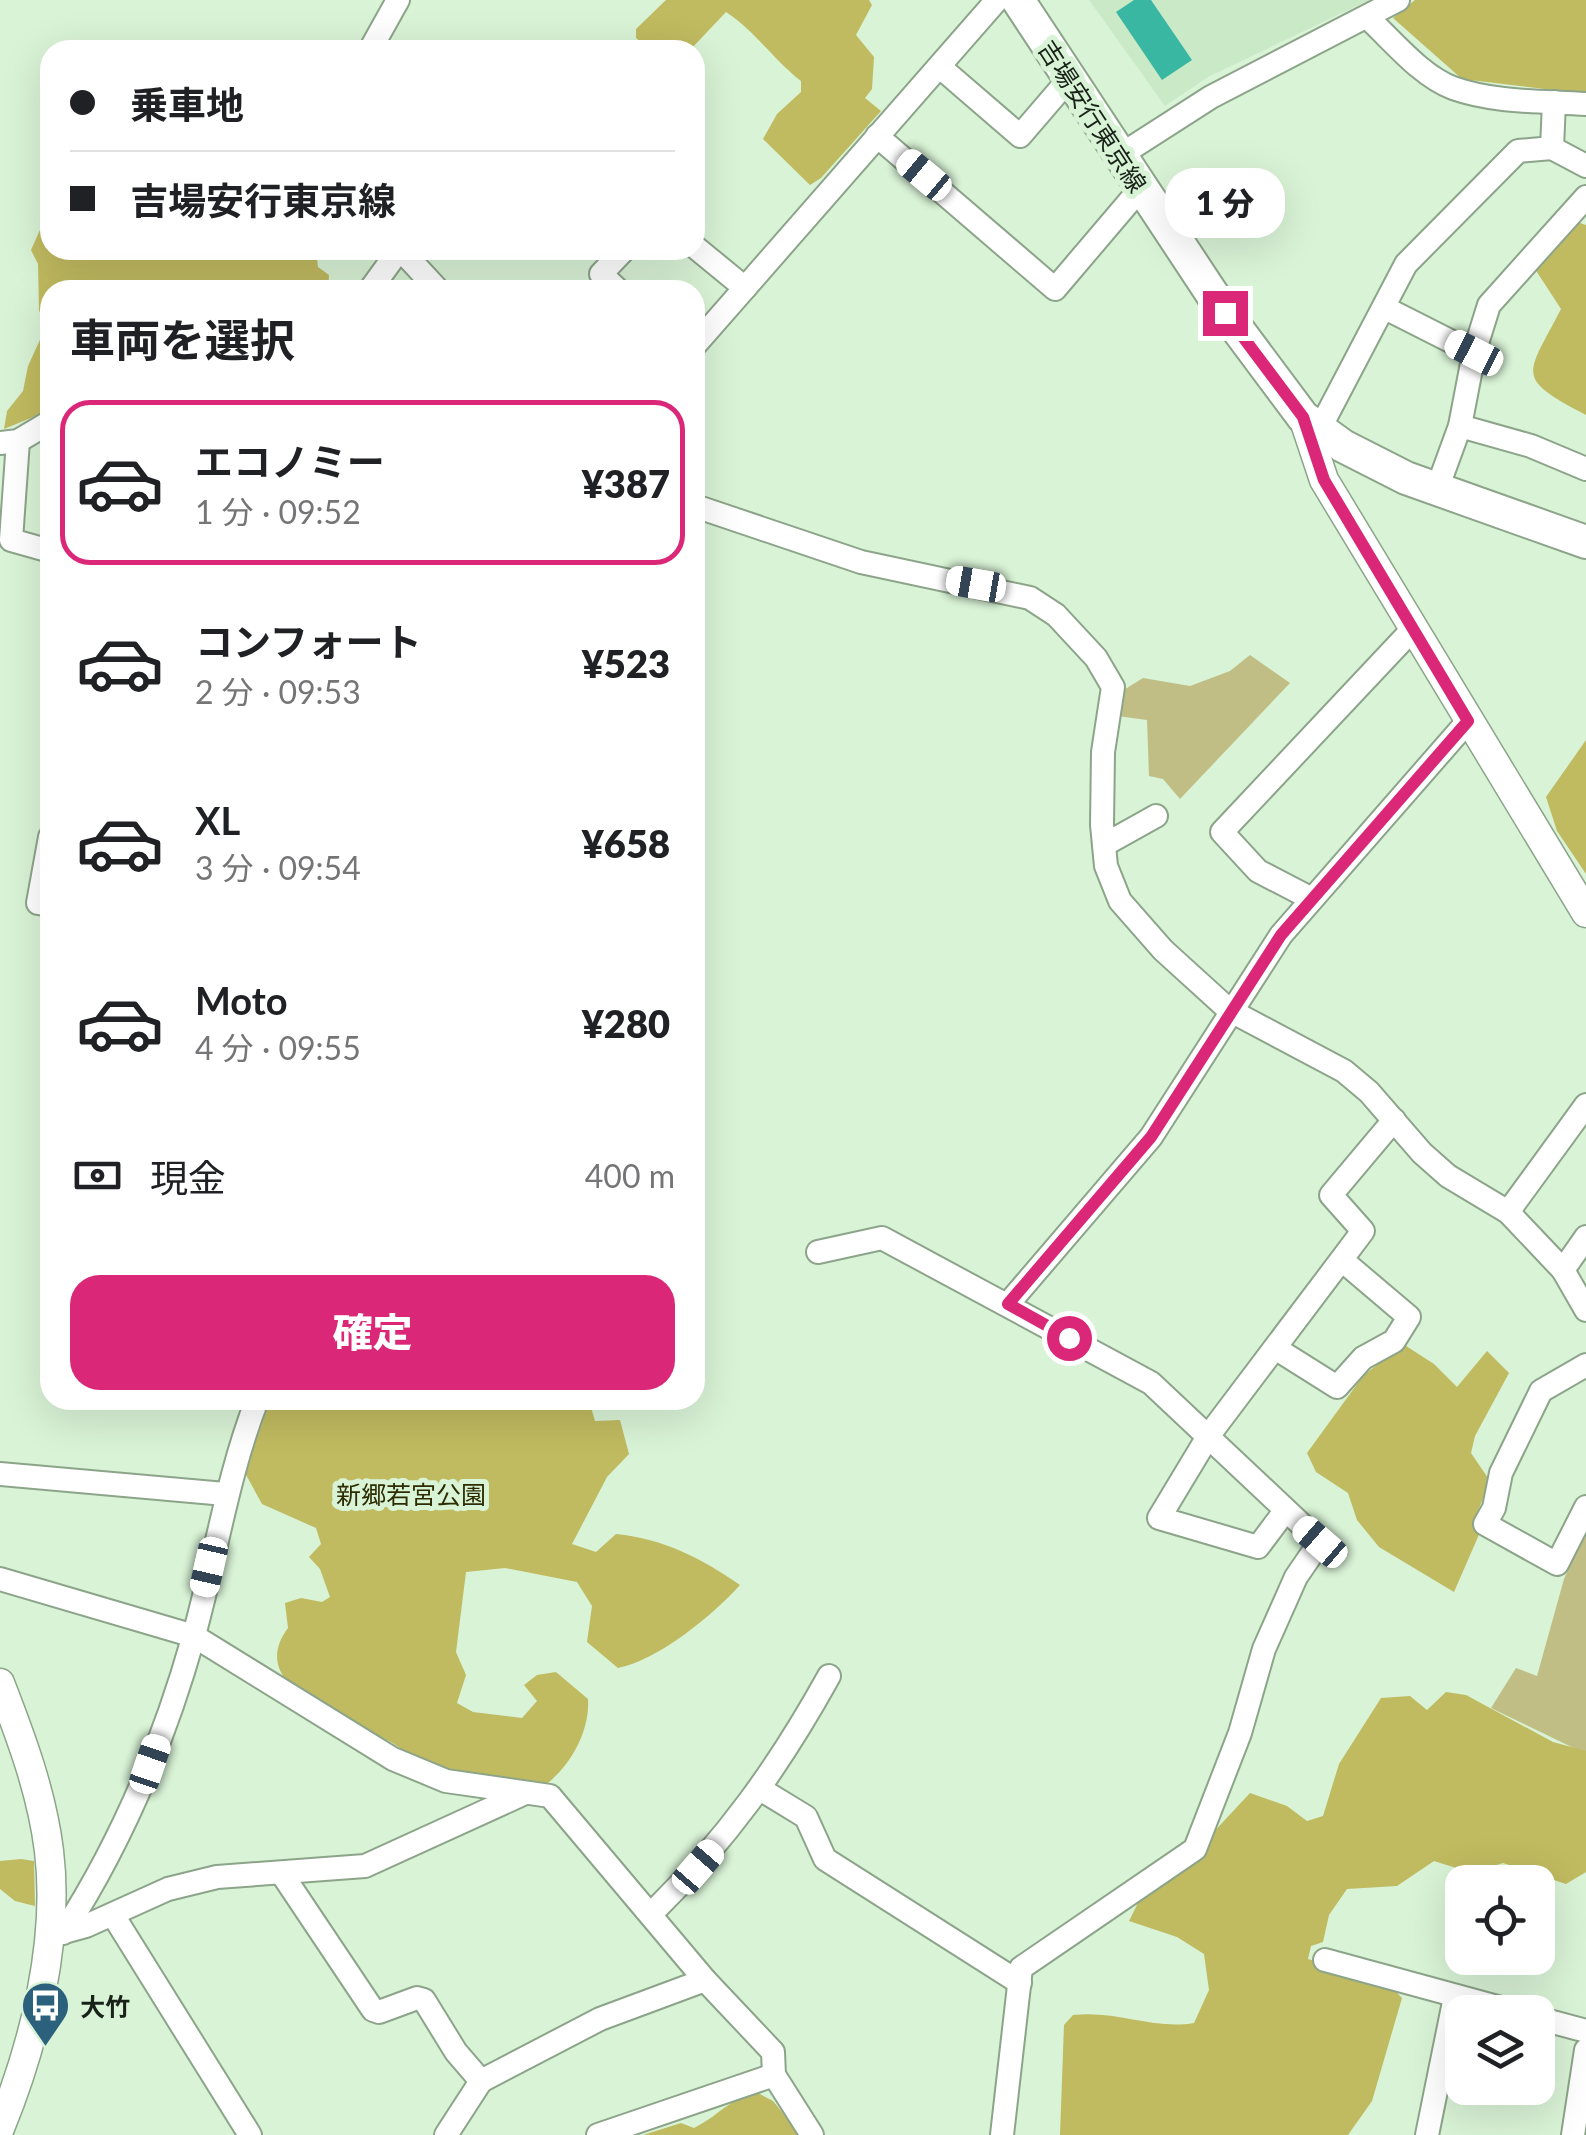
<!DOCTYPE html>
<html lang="ja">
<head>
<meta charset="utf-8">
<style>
	:root { --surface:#fff; --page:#f2f2f2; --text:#202124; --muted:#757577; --line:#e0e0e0; --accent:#db2777 }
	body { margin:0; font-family:Lato,"Noto Sans JP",sans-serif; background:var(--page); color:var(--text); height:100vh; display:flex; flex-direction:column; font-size:38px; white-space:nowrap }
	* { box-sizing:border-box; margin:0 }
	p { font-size:32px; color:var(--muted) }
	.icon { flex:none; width:55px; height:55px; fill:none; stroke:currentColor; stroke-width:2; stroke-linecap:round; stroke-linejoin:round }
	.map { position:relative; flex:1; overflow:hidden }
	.panel { position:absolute; left:40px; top:280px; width:665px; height:1130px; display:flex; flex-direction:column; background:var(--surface); border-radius:30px; box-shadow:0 10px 40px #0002 }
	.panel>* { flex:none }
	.guide { position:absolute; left:40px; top:40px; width:665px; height:220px; border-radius:30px; box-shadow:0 10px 40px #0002; display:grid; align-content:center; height:220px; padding:0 30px; background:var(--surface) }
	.buttons { position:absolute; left:1445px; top:1865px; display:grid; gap:20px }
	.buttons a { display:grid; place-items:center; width:110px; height:110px; border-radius:20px; background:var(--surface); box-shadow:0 10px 40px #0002; font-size:50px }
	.end { position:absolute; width:45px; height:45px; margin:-22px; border:12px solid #db2777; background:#fff; box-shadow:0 0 0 5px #fff }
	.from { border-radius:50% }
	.bubble { position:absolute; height:70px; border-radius:30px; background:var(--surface); box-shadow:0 10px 40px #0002; font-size:32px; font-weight:800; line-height:70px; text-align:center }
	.car { position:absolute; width:30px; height:60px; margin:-30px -15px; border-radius:12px; box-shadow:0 0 8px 2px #0007; background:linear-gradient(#fff 24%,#345 0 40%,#fff 0 76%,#345 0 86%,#fff 0) }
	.guide b { display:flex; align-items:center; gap:35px; height:95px; font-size:38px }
	.guide b+b { border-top:2px solid var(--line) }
	.guide i { width:25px; height:25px; background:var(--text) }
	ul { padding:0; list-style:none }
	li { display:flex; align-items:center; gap:30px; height:165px; margin:0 20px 15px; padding:0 10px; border:5px solid transparent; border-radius:30px }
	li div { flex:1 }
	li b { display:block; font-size:38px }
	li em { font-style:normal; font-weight:800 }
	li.current { border-color:var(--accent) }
	li>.icon { width:90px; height:90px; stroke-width:1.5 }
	h2 { padding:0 30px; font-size:45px; line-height:120px }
	.pay { display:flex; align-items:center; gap:25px; height:110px; padding:0 30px; font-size:38px }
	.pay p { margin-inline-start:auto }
	.primary-button { display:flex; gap:20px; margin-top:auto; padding:20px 30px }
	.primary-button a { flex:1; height:115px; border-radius:30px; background:var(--accent); color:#fff; font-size:40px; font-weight:800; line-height:115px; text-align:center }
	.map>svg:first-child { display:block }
	.built { fill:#cae9c6 }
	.green { fill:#c1be85 }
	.forest { fill:#c0ba60 }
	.water { fill:#39b7a2 }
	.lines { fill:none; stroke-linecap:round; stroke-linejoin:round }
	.minor-casing { stroke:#8ca489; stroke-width:26 }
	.tertiary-casing { stroke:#8ca489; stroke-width:31 }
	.secondary-casing { stroke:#8ca489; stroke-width:36 }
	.minor { stroke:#fff; stroke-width:22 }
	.tertiary { stroke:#fff; stroke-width:28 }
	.secondary { stroke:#fff; stroke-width:32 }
	.route { stroke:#db2777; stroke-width:12 }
	.labels { text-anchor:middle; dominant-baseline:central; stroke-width:10; stroke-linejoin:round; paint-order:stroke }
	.street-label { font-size:25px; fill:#192218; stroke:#d9f3d6 }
	.park-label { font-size:25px; fill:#2d2b02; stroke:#d9f3d6 }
	.poi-label { font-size:25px; font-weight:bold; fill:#192218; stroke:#d9f3d6; text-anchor:start }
</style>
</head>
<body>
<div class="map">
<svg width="1586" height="2135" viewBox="0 0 1586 2135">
	<rect width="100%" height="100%" fill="#d9f3d6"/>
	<path class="built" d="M1089,0H1369L1208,77L1165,106Z"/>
	<g class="green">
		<path d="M1250,655L1290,683L1180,799L1163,779L1149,776L1147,720L1117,716L1122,691L1143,678L1190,686L1230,671Z"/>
		<path d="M1586,1527V1754L1491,1708L1516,1668L1537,1676L1564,1579Z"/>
	</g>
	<g class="forest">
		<path d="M666,0H869L872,5L856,35L874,57L872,89L865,98L881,111L821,178L810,185L763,139L777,114L801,92V81C773,59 755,31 726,12L690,50H651L636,38V29Z"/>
		<path d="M1415,0H1586V94L1462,79L1393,18Z"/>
		<path d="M50,169V250H316L318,267L329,275L328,290H50V410L4,429L7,411L23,391L28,366L48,322L39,311L38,264L31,250L47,214Z"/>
		<path d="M1577,222L1586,225V415C1514,377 1526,377 1561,309L1535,269Z"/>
		<path d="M1586,740V874L1557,831L1546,797Z"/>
		<path d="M1403,1344L1434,1364L1457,1387L1487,1351L1509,1373L1475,1436L1471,1453L1490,1481L1473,1523L1481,1530L1454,1592L1379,1547L1357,1520L1348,1493L1316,1472L1307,1453L1363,1376Z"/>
		<path d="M270,1400H589L595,1421L620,1420L629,1454L607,1477L572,1544L596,1552L616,1534C664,1539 701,1558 740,1585C712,1616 658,1660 618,1668L587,1642L592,1606L577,1582L505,1568L466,1572L456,1652L466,1675L457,1703L473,1712L522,1718L537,1701L524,1685L537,1675L556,1672L588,1699C590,1732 570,1767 544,1786C505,1781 466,1778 429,1765C414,1760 402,1748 389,1741C349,1720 243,1688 288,1628L285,1603L301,1598L322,1602L330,1597L320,1569L309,1557L321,1544L316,1528L262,1504L245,1473Z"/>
		<path d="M1446,1692L1466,1695L1553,1742L1586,1751V1872L1566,1884L1503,1863L1472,1873L1434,1861L1397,1886L1347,1889L1329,1915L1323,1942L1311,1946L1308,1959L1387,1982L1402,1998L1372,2101L1348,2135H1060L1064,2025L1073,2015C1117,2010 1154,2030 1194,2023L1209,1990L1204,1954L1177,1937L1129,1921L1138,1903L1167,1882L1250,1793L1287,1806L1307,1821L1323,1816L1339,1764L1381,1698L1410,1696L1427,1710Z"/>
		<path d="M21,1859L34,1861L35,1906L15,1901L0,1889V1861Z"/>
		<path d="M756,2092L773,2101L801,2135H643L681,2123L694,2128C720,2115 726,2101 756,2092Z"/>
	</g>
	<path class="water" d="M1134,0H1151L1192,60L1162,80L1116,12Z"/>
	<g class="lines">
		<defs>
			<g id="minor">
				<path d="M1368,18C1393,41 1421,76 1453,88C1495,103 1543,101 1586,104"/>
				<path d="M370,50L398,0"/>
				<path d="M940,67L1020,136L1069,79"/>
				<path d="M877,136L1055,289L1140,189"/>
				<path d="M1552,148L1586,166"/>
				<path d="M1119,156L1211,97L1398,0"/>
				<path d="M695,247L745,288"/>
				<path d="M401,250L438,290"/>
				<path d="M370,290L399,250"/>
				<path d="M618,290L601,274L624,250"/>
				<path d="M1385,308L1474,353L1460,426L1437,489"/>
				<path d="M695,345L997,0"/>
				<path d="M1474,353L1489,305L1586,197"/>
				<path d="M1460,426L1531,446L1586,469"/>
				<path d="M1319,430L1406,264L1518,151L1552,148L1554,102"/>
				<path d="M18,441L11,540L50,551"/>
				<path d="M0,443L18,441L50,422"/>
				<path d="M695,506L861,562L1030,598L1056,615L1096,658L1113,687L1103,752L1102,825L1106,866L1120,901L1163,950L1229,1010L1344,1071L1369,1092L1422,1153L1448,1176L1508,1212L1563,1270L1586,1310"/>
				<path d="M50,837L38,903L50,905"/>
				<path d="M1104,845L1156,816"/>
				<path d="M1312,899L1258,871L1222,832L1412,630"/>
				<path d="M1508,1212L1586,1105"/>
				<path d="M818,1252L882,1238L1151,1383L1320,1542L1296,1577L1264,1649L1240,1733L1195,1849L1021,1968L1002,2135"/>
				<path d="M1563,1270L1586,1237"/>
				<path d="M1008,1304L1151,1137L1281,935L1468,721"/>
				<path d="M1275,1348L1337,1387L1363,1358L1394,1341L1409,1317L1343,1261"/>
				<path d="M1586,1365L1541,1391L1501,1473L1494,1508L1485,1524L1557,1564L1586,1507"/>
				<path d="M0,1474L225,1494"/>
				<path d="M1285,1511L1258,1547L1159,1518L1209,1435L1363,1231L1331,1195L1394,1120"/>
				<path d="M0,1579L194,1636L393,1759L446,1781L550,1796L705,1980L773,2052L774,2075L812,2135"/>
				<path d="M760,1789L806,1817L825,1859L1020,1983"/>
				<path d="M282,1874L373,2010L379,2012L417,1998L424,2000L456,2052L481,2081L446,2135"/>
				<path d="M652,1913C726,1840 778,1768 829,1676"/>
				<path d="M113,1915L250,2135"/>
				<path d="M63,1933C123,1840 164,1742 194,1635C216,1556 227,1477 257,1400"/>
				<path d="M57,1934L86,1926L168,1889L217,1877L365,1866L523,1794"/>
				<path d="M1325,1960L1516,2012"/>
				<path d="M1538,2018L1586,2031"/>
				<path d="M481,2081L600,2019L705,1980"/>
				<path d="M598,2135L774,2075"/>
				<path d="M1427,2135L1455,1997"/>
				<path d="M1573,2135L1586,2050"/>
			</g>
			<g id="tertiary">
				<path d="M1303,417L1324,480L1586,913"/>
				<path d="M0,1683C21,1737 42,1793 49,1851C60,1941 34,2045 0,2128"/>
			</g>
			<path id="secondary" d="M1018,0L1218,303L1303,417L1343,446L1406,478L1586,542"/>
		</defs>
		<use href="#minor" class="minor-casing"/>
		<use href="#tertiary" class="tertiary-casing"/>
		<use href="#secondary" class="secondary-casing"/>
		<use href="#minor" class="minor"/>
		<use href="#tertiary" class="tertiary"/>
		<use href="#secondary" class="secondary"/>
	</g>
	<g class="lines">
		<path class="route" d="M1069,1338L1008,1304L1151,1137L1281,935L1468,721L1324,480L1303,417L1225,313"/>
	</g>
	<defs>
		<symbol id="bus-pin" viewBox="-11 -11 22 30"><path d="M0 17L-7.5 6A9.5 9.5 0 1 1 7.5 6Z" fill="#2c617d" stroke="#d9f3d6"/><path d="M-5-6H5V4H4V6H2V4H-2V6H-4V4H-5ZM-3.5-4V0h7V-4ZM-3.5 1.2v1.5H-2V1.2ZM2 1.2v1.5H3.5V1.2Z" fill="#fff"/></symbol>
	</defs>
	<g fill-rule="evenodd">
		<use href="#bus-pin" x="18" y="1978" width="55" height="75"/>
	</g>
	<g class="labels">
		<g class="street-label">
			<text transform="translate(1093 116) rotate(57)">吉場安行東京線</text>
		</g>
		<g class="park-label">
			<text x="411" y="1494">新郷若宮公園</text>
		</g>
		<g class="poi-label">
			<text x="80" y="2006">大竹</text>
		</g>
	</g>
</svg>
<div class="buttons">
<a><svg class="icon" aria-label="locate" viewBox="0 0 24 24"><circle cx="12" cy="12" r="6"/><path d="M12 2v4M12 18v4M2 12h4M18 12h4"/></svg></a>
<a><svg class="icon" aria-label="layers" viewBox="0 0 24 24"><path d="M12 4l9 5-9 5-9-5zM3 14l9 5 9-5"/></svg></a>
</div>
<i class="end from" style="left:1069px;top:1338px"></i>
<i class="end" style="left:1225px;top:313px"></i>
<div class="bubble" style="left:1165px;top:168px;width:120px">1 分</div>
<i class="car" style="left:924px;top:175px;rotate:310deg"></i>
<i class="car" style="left:1474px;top:353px;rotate:297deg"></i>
<i class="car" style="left:976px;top:584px;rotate:280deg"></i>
<i class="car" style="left:1320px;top:1542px;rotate:311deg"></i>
<i class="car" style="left:209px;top:1567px;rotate:193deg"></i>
<i class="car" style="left:150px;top:1764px;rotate:19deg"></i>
<i class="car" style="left:698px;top:1867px;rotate:41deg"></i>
<div class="guide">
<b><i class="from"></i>乗車地</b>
<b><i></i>吉場安行東京線</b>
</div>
<section class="panel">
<h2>車両を選択</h2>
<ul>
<li class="current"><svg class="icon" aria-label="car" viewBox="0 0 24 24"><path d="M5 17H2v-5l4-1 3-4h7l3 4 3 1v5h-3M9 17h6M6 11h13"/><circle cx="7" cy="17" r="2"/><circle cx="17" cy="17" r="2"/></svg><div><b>エコノミー</b><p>1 分 · 09:52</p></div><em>¥387</em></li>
<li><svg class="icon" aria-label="car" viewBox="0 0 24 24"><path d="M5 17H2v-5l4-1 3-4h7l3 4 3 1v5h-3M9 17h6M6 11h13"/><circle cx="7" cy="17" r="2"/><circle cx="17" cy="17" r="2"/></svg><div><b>コンフォート</b><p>2 分 · 09:53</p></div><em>¥523</em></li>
<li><svg class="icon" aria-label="car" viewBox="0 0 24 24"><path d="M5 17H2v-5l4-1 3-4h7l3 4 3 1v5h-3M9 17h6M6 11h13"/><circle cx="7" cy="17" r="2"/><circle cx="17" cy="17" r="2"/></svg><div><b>XL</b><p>3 分 · 09:54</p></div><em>¥658</em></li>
<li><svg class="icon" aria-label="car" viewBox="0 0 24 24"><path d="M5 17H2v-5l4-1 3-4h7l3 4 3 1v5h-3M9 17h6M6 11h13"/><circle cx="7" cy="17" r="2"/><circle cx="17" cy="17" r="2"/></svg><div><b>Moto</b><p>4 分 · 09:55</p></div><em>¥280</em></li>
</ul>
<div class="pay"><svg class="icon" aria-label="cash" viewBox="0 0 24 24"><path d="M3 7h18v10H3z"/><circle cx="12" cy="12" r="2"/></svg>現金<p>400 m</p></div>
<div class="primary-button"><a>確定</a></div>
</section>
</div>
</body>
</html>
